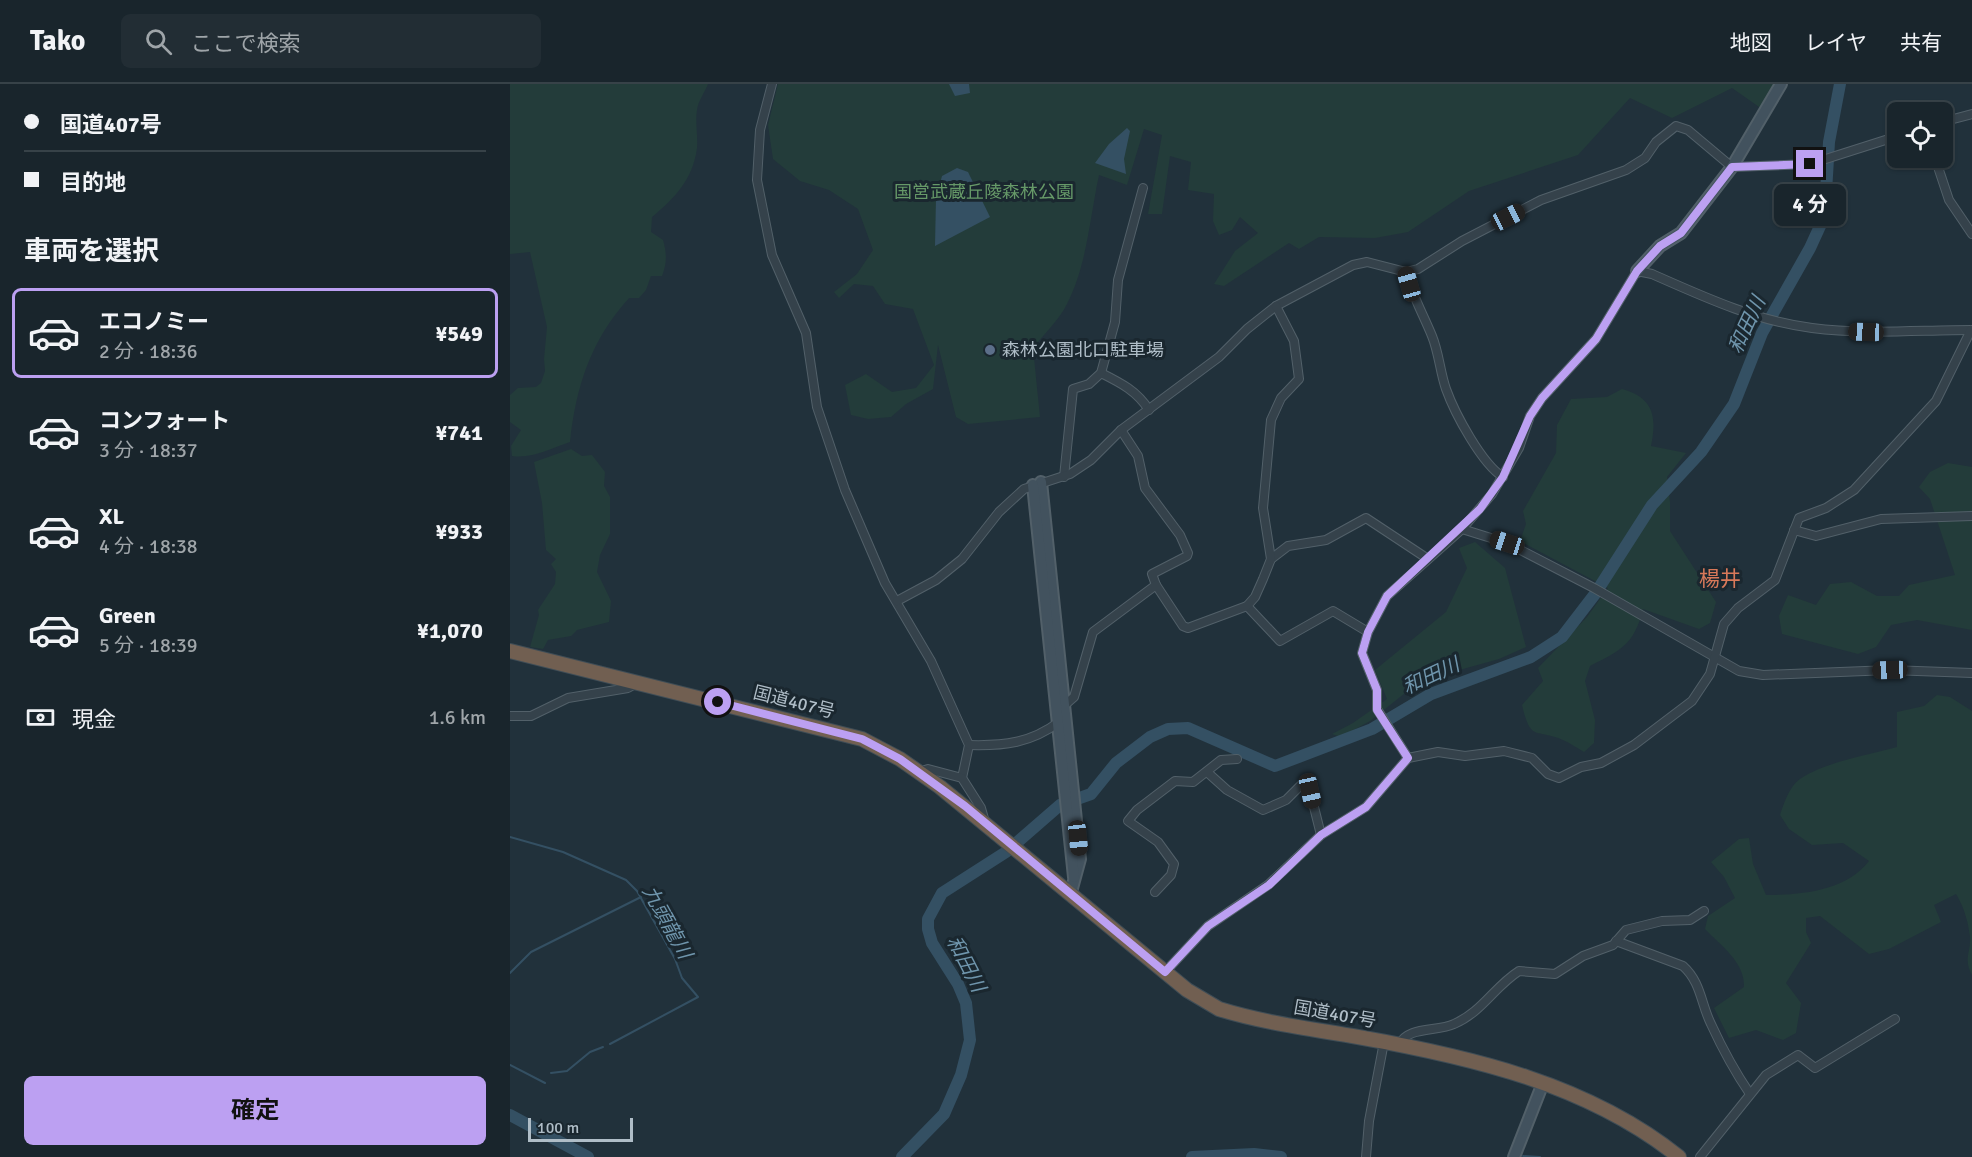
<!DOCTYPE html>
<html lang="ja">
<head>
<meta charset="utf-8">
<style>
	:root { --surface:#19252c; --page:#222d34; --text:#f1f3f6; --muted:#9fa5a9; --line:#374248; --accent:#bca0f2 }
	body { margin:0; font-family:Signika,"Noto Sans JP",sans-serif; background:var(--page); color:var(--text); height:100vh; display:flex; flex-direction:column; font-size:22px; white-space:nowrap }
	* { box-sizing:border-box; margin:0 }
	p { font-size:20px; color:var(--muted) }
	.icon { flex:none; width:33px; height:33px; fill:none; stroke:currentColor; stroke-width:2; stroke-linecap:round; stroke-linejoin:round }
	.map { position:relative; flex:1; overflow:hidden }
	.drawer { display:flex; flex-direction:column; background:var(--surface); width:510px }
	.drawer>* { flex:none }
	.hud { display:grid; align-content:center; height:132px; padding:0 24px; background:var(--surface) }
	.tools { position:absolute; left:1377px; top:18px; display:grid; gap:12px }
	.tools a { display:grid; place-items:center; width:66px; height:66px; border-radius:9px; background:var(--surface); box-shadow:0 2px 4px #0004,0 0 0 2px var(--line); font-size:30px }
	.scale { position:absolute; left:18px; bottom:15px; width:105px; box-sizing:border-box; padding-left:6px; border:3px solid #afbdc7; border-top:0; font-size:16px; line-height:21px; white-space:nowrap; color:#afbdc7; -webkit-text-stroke:4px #1a272f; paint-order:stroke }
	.end { position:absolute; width:27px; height:27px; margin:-14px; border:8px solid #bca0f2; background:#111; box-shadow:0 0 0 3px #111 }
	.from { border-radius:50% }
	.bubble { position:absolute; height:42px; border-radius:9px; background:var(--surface); box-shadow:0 2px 4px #0004,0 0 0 2px var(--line); font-size:20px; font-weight:700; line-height:42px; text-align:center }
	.car { position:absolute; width:18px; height:36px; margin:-18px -9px; border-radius:8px; box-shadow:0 0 4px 2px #0007; background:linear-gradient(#222 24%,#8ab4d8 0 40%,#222 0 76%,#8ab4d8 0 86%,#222 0) }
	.hud b { display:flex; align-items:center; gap:21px; height:57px; font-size:22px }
	.hud b+b { border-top:2px solid var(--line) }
	.hud i { width:15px; height:15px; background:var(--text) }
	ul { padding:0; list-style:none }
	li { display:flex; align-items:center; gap:18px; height:90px; margin:0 12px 9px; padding:0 12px; border:3px solid transparent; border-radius:9px }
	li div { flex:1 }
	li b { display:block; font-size:22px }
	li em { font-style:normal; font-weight:700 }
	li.on { border-color:var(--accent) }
	li>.icon { width:54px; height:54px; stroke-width:1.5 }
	h2 { padding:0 24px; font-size:27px; line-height:72px }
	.pay { display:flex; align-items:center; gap:15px; height:66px; padding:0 24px; font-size:22px }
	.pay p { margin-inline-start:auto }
	.cta { display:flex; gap:12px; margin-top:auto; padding:12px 24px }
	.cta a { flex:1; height:69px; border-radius:9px; background:var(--accent); color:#111; font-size:24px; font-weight:700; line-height:69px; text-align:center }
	header { display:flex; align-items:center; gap:36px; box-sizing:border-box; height:84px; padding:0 30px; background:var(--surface); border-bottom:2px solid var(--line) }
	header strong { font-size:28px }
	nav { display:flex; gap:33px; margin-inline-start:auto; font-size:21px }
	.search { width:420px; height:54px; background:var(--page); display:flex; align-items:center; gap:15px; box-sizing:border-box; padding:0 21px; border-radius:9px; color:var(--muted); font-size:22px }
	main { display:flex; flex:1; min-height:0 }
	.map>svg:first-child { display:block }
	.green { fill:#233c3a }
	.water { fill:#345063 }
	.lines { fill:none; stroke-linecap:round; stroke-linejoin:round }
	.stream { stroke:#345063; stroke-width:2 }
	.river { stroke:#345063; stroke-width:12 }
	.street-casing { stroke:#526069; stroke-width:10 }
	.secondary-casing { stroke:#526069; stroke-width:14 }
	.highway-casing { stroke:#3f4d56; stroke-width:16 }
	.street { stroke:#35424b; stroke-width:8 }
	.secondary { stroke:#42525e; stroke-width:10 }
	.highway { stroke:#715f51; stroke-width:14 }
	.route { stroke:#bca0f2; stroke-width:8 }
	.service-dot { fill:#5c6f8a; stroke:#1a272f; stroke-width:2 }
	.labels { text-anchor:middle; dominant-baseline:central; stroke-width:6; stroke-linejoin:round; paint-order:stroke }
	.park-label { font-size:18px; fill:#669968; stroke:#1a272f }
	.poi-label { font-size:18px; fill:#afbdc7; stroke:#1a272f; text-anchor:start }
	.street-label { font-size:18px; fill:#afbdc7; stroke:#1a272f }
	.water-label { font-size:20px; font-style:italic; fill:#6f95ac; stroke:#1a272f }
	.quarter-label { font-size:21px; fill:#d8795a; stroke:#1a272f }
</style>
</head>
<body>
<header>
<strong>Tako</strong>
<div class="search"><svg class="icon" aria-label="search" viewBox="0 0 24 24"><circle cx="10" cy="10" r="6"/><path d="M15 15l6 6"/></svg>ここで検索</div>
<nav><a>地図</a><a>レイヤ</a><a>共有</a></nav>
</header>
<main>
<section class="drawer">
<div class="hud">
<b><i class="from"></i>国道407号</b>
<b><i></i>目的地</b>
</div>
<h2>車両を選択</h2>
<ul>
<li class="on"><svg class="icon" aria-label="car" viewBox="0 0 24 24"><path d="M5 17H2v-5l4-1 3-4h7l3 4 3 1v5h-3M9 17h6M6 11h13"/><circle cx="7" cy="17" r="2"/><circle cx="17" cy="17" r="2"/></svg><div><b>エコノミー</b><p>2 分 · 18:36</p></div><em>¥549</em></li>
<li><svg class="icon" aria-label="car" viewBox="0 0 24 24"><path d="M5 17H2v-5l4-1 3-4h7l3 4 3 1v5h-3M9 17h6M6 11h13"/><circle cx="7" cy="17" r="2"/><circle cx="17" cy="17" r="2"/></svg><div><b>コンフォート</b><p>3 分 · 18:37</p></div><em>¥741</em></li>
<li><svg class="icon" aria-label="car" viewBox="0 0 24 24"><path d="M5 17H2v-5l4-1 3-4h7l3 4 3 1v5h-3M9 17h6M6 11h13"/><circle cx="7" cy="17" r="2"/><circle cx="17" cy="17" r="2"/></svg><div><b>XL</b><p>4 分 · 18:38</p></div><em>¥933</em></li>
<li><svg class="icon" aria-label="car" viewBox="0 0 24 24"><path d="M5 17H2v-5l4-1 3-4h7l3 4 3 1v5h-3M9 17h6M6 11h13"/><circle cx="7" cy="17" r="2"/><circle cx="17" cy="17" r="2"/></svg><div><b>Green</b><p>5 分 · 18:39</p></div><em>¥1,070</em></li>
</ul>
<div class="pay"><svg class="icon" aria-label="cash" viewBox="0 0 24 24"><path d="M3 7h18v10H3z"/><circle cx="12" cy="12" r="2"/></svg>現金<p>1.6 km</p></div>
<div class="cta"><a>確定</a></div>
</section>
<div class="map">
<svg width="1462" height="1073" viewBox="0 0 1462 1073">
	<rect width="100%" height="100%" fill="#21313b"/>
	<g class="green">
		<path d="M0,0H198C195,8 188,17 187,26C185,38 188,51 187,64C183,95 165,114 142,133L141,148L153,156C157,170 157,179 152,192H141L136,206L129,214H119C81,256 66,302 60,358C41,364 23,375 2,372L1,362L11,346L0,338V311L8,304L26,303L31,299L35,287L34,275L37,243L20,168L0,170Z"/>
		<path d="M268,0H1267L1252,25L1222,4L1162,34L1120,14L1068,71L959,107L898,148L865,154L809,153L789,165L779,159L714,202L704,200L725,167L748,149L730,133L722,146L709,151L703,137L704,110L678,106L681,78L660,72L652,130H638L652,51L634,45L617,101L589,91C580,133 577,181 557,220C549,236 534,250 523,264L530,333L458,340L446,333L428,261L423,305L396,320L381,333L358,335L341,331L335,301L356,290L382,308L406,304L424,281L403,225L375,220L363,202L344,200L329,214L324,208L347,190L363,166L348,125L319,106L290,97L263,75L258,41Z"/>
		<path d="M1112,305C1144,314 1147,333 1141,362L1176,369L1157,393L1160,418V447L1206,518L1200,539L1189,545L1133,525C1124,561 1111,566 1080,582L1075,597L1085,636L1084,659L1074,668C1067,664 1060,659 1053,656C1025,644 1021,659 1012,621L1033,597L1028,584L1077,533L1098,504L1010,457L1016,440L1013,427L1046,369L1047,341L1061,315L1097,313Z"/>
		<path d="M61,365L72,372L82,371L95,388L94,402L100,413V450L90,471L87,488L101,517L99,538L67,546L61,552L38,556L33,565L20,563L29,531L28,526L45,500L46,488L41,480L46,475L36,466L32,419L24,378Z"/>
		<path d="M1438,379L1462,383V546L1407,536L1381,541L1366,563L1348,570L1272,550L1269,532L1278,511L1306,521L1320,500L1341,498L1367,512H1389L1399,501L1445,491L1420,415L1409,403L1420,388Z"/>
		<path d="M965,458L995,484L1016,563L989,575L910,597L860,637L831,653L822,650L843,639L877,615L865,586L936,528L957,484L949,464Z"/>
		<path d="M1427,611L1440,613L1462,627V891C1453,874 1461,869 1460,853C1458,837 1454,823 1446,810L1424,821L1431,838L1379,865L1359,870L1310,832L1296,834V848L1301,859L1276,899L1291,919L1286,949L1273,956L1246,946L1219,954L1204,924L1234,903C1235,878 1211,862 1195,845L1198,832L1225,814L1214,793L1201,778L1229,755L1239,754L1243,780L1256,811C1291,811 1336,807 1359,777L1333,759L1302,761L1279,745L1270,731C1274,719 1279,703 1290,695C1317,677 1356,672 1387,663V628L1414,622Z"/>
	</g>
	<g class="water">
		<path d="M439,0H459L460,9L445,12Z"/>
		<path d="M617,44L620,47L614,75L616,90L585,79L599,60Z"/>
		<path d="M447,84L458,88L480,133L425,162L426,114L432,92Z"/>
	</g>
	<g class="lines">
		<g class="stream">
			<path d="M0,753L53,768L116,796L127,807L165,875L172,894L188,913L100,960"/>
			<path d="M0,889L21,868L131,813"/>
			<path d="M0,981L35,999"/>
			<path d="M41,989L57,987L80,968L93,963"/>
			<path d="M1013,1072L1030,1073"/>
		</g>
		<g class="river">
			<path d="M0,1031L78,1073"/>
			<path d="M392,1073L434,1030L451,991L460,956L456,919L448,900L422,859L418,845V835L432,809L496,768L550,721L581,710L606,679L640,653L658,645L678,644L765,682L862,645L921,610L1021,573L1052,553L1085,510L1142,421L1191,368L1224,320L1252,249L1300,164L1311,140L1315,125L1319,58L1330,0"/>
			<path d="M682,1073L744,1070L771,1073"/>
		</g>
		<defs>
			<g id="street">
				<path d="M262,0L250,46L247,96L262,171L296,249L307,323L335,406L375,499L421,577L459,661L452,694"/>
				<path d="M1432,38L1462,30"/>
				<path d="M1425,74L1439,116L1462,150"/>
				<path d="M896,188C902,211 913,230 922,252C929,269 930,288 936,305C945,330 972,380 993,393"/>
				<path d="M591,289C611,299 627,307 639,326"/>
				<path d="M611,346L628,372L635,404L670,451L678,469L677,472L642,490L646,501"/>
				<path d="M554,393L563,305L579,300L591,289L605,238L608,196L633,104"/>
				<path d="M952,445L997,459L1084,504L1229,587L1253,591L1380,586L1462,589"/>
				<path d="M1284,446L1306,452L1371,435L1462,432"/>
				<path d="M761,475L778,462L816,456L856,434L918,475"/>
				<path d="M387,517L426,496L452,475L489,428L514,405L560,390L581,376L611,346L709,273L737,245L766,222L843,181L857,178L896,188L908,185L952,157L1031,116L1116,86L1135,74L1146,58L1166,42L1178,46L1222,83L1300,80L1388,52"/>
				<path d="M737,522L770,557L823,527L858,548"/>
				<path d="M556,620L564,613L583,548L646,501L673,542L678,544L737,522L745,513L753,495L761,475L753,424L761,336L771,314L789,295L784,257L766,222"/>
				<path d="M0,632H21L58,614L118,604L127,599"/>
				<path d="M459,661C494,662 521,659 549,638"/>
				<path d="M898,674L867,625V606L852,569L858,548L877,512L952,445L982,410L1009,364L1020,332L1032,314L1086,255L1127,187L1142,190C1194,213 1246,237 1302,244C1355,251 1409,246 1462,246"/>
				<path d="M408,688L418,685L452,694L471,724L475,738"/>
				<path d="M697,688L717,706L753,726L776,716L791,701H796L800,707L811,751"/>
				<path d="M645,808L661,791L664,780L648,758L618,737L627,726L665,697L683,698L711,676L727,675"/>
				<path d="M1106,857L1173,882C1191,898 1191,920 1201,940C1212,964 1225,988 1240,1010"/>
				<path d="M655,888L698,842L758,801L811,751L856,723L898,674L928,668L955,672L994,667L1022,674L1038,690L1049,694L1071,683L1091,679L1124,661L1182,617L1200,590L1214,540L1228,524L1265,496L1289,434L1316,424L1344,406L1426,317L1461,246"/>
				<path d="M889,961C897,942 927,948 944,940C972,928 984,903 1009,887L1045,890L1073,872L1103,861L1116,846L1152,837L1180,836L1194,827"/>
				<path d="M856,1073L859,1037L874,958"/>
				<path d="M1190,1073L1256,991L1288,971L1305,984L1385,935"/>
			</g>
			<g id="secondary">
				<path d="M1127,187L1150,162L1171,149L1222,83L1271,0"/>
				<path d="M531,398L570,775L561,808"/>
				<path d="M523,401L564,793"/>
				<path d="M1004,1073L1033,999"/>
			</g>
			<path id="highway" d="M0,567L352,655L390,675L430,703L677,906L709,925C754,939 802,945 848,953C961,973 1078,1000 1169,1073"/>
		</defs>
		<use href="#street" class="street-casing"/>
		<use href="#secondary" class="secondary-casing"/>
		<use href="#highway" class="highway-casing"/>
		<use href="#street" class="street"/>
		<use href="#secondary" class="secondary"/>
		<use href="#highway" class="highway"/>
	</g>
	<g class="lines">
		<path class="route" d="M208,618L352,655L390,675L455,722L655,888L698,842L759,801L811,751L856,723L898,674L867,626V606L852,569L858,548L877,512L970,425L993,393L1020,332L1032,314L1086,255L1127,187L1150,162L1171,149L1222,83L1300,80"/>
	</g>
	<circle class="service-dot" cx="480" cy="266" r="6"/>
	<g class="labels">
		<g class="park-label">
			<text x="474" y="108">国営武蔵丘陵森林公園</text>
		</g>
		<g class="poi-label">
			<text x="492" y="266">森林公園北口駐車場</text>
		</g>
		<g class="street-label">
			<text transform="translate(284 618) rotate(14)">国道407号</text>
			<text transform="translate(825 930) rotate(10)">国道407号</text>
		</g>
		<g class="water-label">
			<text transform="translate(1237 241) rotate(-65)">和田川</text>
			<text transform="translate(921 592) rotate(-25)">和田川</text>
			<text transform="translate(157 838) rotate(61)">九頭龍川</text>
			<text transform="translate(456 880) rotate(63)">和田川</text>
		</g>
		<g class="quarter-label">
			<text x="1210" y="495">楊井</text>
		</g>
	</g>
</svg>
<div class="tools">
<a><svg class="icon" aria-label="locate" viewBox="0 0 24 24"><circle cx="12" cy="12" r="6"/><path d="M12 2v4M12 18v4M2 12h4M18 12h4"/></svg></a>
</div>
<div class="scale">100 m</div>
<i class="end from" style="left:208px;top:618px"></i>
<i class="end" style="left:1300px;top:80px"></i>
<div class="bubble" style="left:1264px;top:100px;width:72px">4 分</div>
<i class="car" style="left:998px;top:133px;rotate:63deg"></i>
<i class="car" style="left:899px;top:200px;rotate:344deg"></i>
<i class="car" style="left:1356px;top:248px;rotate:272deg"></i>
<i class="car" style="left:997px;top:459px;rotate:288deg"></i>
<i class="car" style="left:1380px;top:586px;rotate:268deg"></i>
<i class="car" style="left:800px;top:707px;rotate:167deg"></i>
<i class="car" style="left:568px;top:754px;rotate:174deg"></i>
</div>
</main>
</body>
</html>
